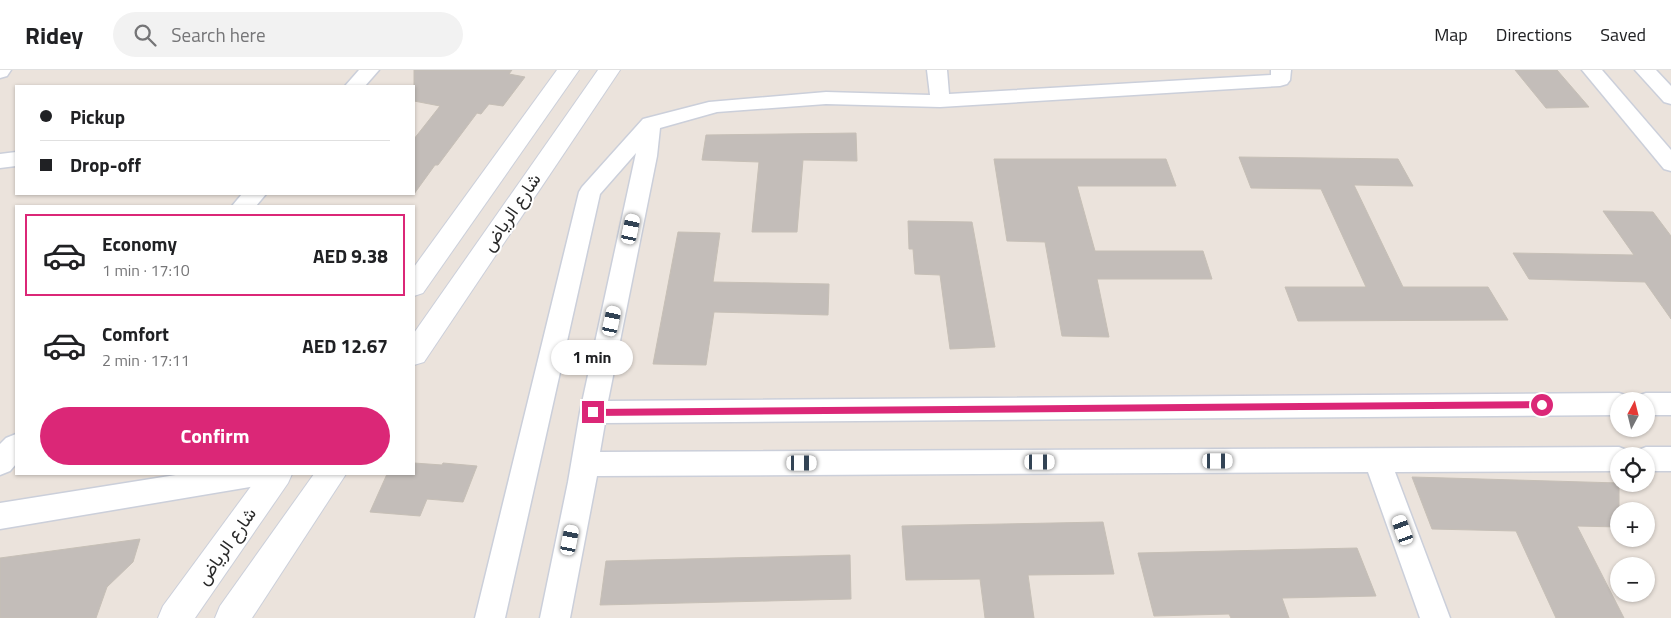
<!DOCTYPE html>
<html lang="en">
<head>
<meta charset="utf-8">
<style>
	:root { --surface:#fff; --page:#f2f2f2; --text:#202124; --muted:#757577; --line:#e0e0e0; --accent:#db2777 }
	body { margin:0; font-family:"Titillium Web",Vazirmatn,sans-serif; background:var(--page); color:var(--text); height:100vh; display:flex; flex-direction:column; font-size:19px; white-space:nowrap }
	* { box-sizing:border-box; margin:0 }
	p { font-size:16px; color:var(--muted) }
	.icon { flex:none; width:28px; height:28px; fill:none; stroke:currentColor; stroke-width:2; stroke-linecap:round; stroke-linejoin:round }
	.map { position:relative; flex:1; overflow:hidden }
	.drawer { position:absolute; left:15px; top:135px; width:400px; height:270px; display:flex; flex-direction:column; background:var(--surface); border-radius:0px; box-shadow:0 1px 4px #0004 }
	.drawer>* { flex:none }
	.top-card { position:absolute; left:15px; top:15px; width:400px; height:110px; border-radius:0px; box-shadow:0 1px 4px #0004; display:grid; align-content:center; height:110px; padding:0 25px; background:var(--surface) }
	.needle { width:32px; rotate:7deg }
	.controls { position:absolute; left:1610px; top:322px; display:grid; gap:10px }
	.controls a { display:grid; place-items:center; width:45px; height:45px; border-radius:50%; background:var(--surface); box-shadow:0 1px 4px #0004; font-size:25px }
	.end { position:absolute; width:22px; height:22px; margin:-11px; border:6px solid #db2777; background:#fff; box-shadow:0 0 0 2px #fff }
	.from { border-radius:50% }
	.bubble { position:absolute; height:35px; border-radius:18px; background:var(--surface); box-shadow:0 1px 4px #0004; font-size:16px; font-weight:700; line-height:35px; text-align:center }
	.car { position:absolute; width:15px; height:30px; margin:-15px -8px; border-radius:6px; box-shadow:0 0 4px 1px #0007; background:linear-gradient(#fff 24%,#345 0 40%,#fff 0 76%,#345 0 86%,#fff 0) }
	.top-card b { display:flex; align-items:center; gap:18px; height:48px; font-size:19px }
	.top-card b+b { border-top:1px solid var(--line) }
	.top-card i { width:12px; height:12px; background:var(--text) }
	ul { padding:9px 0 0; list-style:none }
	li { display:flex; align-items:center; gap:15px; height:82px; margin:0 10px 8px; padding:0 15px; border:2px solid transparent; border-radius:0px }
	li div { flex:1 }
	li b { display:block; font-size:19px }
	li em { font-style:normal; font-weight:700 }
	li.on { border-color:var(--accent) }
	li>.icon { width:45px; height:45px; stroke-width:1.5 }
	.button { display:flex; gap:10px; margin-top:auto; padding:10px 25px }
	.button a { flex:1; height:58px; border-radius:30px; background:var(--accent); color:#fff; font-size:20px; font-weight:700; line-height:58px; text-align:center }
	header { display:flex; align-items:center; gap:30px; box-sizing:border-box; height:70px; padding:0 25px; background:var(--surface); border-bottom:1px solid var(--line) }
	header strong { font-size:24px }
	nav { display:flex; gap:28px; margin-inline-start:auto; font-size:18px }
	.search { width:350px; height:45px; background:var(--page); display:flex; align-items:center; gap:12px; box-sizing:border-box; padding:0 18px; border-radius:28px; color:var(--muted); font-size:19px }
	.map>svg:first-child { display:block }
	.building { fill:#c3bdb9; stroke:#c6bfb6 }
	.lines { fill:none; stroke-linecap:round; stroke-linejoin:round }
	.minor-casing { stroke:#cbcfda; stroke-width:3 }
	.secondary-casing { stroke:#cbcfda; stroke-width:2 }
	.minor { fill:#fff; fill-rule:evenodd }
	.secondary { fill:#fff; fill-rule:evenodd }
	.route { fill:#db2777 }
	.labels { text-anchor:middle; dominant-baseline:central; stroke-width:4; stroke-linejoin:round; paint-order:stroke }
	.street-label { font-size:18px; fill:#2a2a2a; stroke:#fff }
</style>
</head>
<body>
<header>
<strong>Ridey</strong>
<div class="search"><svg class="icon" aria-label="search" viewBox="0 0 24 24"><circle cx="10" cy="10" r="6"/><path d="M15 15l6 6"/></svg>Search here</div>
<nav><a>Map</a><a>Directions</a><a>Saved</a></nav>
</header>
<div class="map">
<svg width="1671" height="548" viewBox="0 0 1671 548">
	<rect width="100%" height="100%" fill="#ebe3dc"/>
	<g class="building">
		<path d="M414,0H512L509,4L525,7L503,36L489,34L481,44L477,43L438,95H435L414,124V69L440,36L414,31Z"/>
		<path d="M1515,0H1557L1589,37L1546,38Z"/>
		<path d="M856,63L857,91L803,90L797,162H752L759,92L702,90L706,65Z"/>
		<path d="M1239,87L1398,89L1413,116L1354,115L1403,217H1488L1508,250L1298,251L1285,217H1366L1321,119L1251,118Z"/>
		<path d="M994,89H1166L1176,116H1077L1095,181H1203L1212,209H1097L1109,267L1062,266L1045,172L1007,171Z"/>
		<path d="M1603,141L1653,142L1671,166V249L1645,212L1529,209L1513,183L1634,185Z"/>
		<path d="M908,151L972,152L995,277L950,279L940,205L915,204L913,179H909Z"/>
		<path d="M678,162L720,163L713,212L829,214L828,245L714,242L706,295L653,294Z"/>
		<path d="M414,393L442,395L443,393L477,396L463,432L427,429L420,446L370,442L387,404H414Z"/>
		<path d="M1412,407L1619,413V457L1577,456L1624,548H1556L1516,461L1432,459Z"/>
		<path d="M1103,452L1114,504L1028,505L1034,548H985L980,509L906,510L902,456Z"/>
		<path d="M140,469L133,492L107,517L96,548H0V488Z"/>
		<path d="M1357,478L1376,526L1282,528L1289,548H1231L1229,544L1154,546L1138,483Z"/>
		<path d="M850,485L851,529L600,535L606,491Z"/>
	</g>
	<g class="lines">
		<defs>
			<g id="minor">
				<path d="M0,0H11L7,6L0,8Z"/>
				<path d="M359,0H379L365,16H345Z"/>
				<path d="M927,0H947L949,24L1271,5V0H1291L1290,10L1287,14L1280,16L940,37L826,34L717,42L660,58L657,86L608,331L1619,323L1628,326L1631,331H1619V345L605,353L600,382L1619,377L1629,381L1631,386H1619V401L1395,402L1450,548H1420L1368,402L597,406L570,548H540L568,412L580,342L636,83L600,124L505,548H475L579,122L582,117L643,49L709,32L826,22L930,25Z"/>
				<path d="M1582,0H1602L1671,80V101L1664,99Z"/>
				<path d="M1635,0H1656L1671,16V34L1664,32Z"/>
				<path d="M16,82V96L0,98V84Z"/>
				<path d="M242,124H266L256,136H232Z"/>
				<path d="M1646,323H1671V345H1646V331H1634L1637,326Z"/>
				<path d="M16,364V394L10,401L0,405V374L6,368Z"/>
				<path d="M1646,377H1671V401H1646V386H1634L1636,381Z"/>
				<path d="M182,404H270L266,413L256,416L0,459V433Z"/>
			</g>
			<g id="secondary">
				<path d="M557,0H579L423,223L414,226V197Z"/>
				<path d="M598,0H620L424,292L414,295V263Z"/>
				<path d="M260,404H292L288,413L195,548H158L163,536Z"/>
				<path d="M314,404H346L252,548H215L220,536Z"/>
			</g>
		</defs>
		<use href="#minor" class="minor-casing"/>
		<use href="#secondary" class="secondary-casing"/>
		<use href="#minor" class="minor"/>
		<use href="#secondary" class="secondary"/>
	</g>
	<path class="route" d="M1542,331L1546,335L1542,338L593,346L588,342L593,339Z"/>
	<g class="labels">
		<g class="street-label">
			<text transform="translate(511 142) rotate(-56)">شارع الرياض</text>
			<text transform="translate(226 476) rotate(-55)">شارع الرياض</text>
		</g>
	</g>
</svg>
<div class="controls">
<a><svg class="needle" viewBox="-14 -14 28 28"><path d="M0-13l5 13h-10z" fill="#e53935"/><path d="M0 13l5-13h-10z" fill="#757577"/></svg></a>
<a><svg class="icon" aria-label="locate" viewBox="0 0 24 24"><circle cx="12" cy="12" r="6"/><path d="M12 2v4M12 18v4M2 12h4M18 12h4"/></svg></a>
<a>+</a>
<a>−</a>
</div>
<i class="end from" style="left:1542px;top:335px"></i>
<i class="end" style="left:593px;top:342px"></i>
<div class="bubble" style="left:551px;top:270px;width:82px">1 min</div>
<i class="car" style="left:631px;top:159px;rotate:12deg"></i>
<i class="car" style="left:612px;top:251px;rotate:12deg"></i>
<i class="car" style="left:1218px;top:391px;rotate:90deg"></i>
<i class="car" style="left:1040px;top:392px;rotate:90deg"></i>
<i class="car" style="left:802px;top:393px;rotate:90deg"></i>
<i class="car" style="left:1403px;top:460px;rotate:340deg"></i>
<i class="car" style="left:570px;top:470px;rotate:11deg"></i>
<div class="top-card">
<b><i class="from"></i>Pickup</b>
<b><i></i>Drop-off</b>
</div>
<section class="drawer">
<ul>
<li class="on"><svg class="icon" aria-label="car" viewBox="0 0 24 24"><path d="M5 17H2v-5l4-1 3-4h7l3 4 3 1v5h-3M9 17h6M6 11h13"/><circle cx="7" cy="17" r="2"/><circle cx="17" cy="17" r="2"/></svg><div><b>Economy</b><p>1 min · 17:10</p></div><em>AED 9.38</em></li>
<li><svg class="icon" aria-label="car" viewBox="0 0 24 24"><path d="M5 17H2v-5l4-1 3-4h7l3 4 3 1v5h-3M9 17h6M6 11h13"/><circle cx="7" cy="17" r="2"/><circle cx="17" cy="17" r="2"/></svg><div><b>Comfort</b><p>2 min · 17:11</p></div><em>AED 12.67</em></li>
</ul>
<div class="button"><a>Confirm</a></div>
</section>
</div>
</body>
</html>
